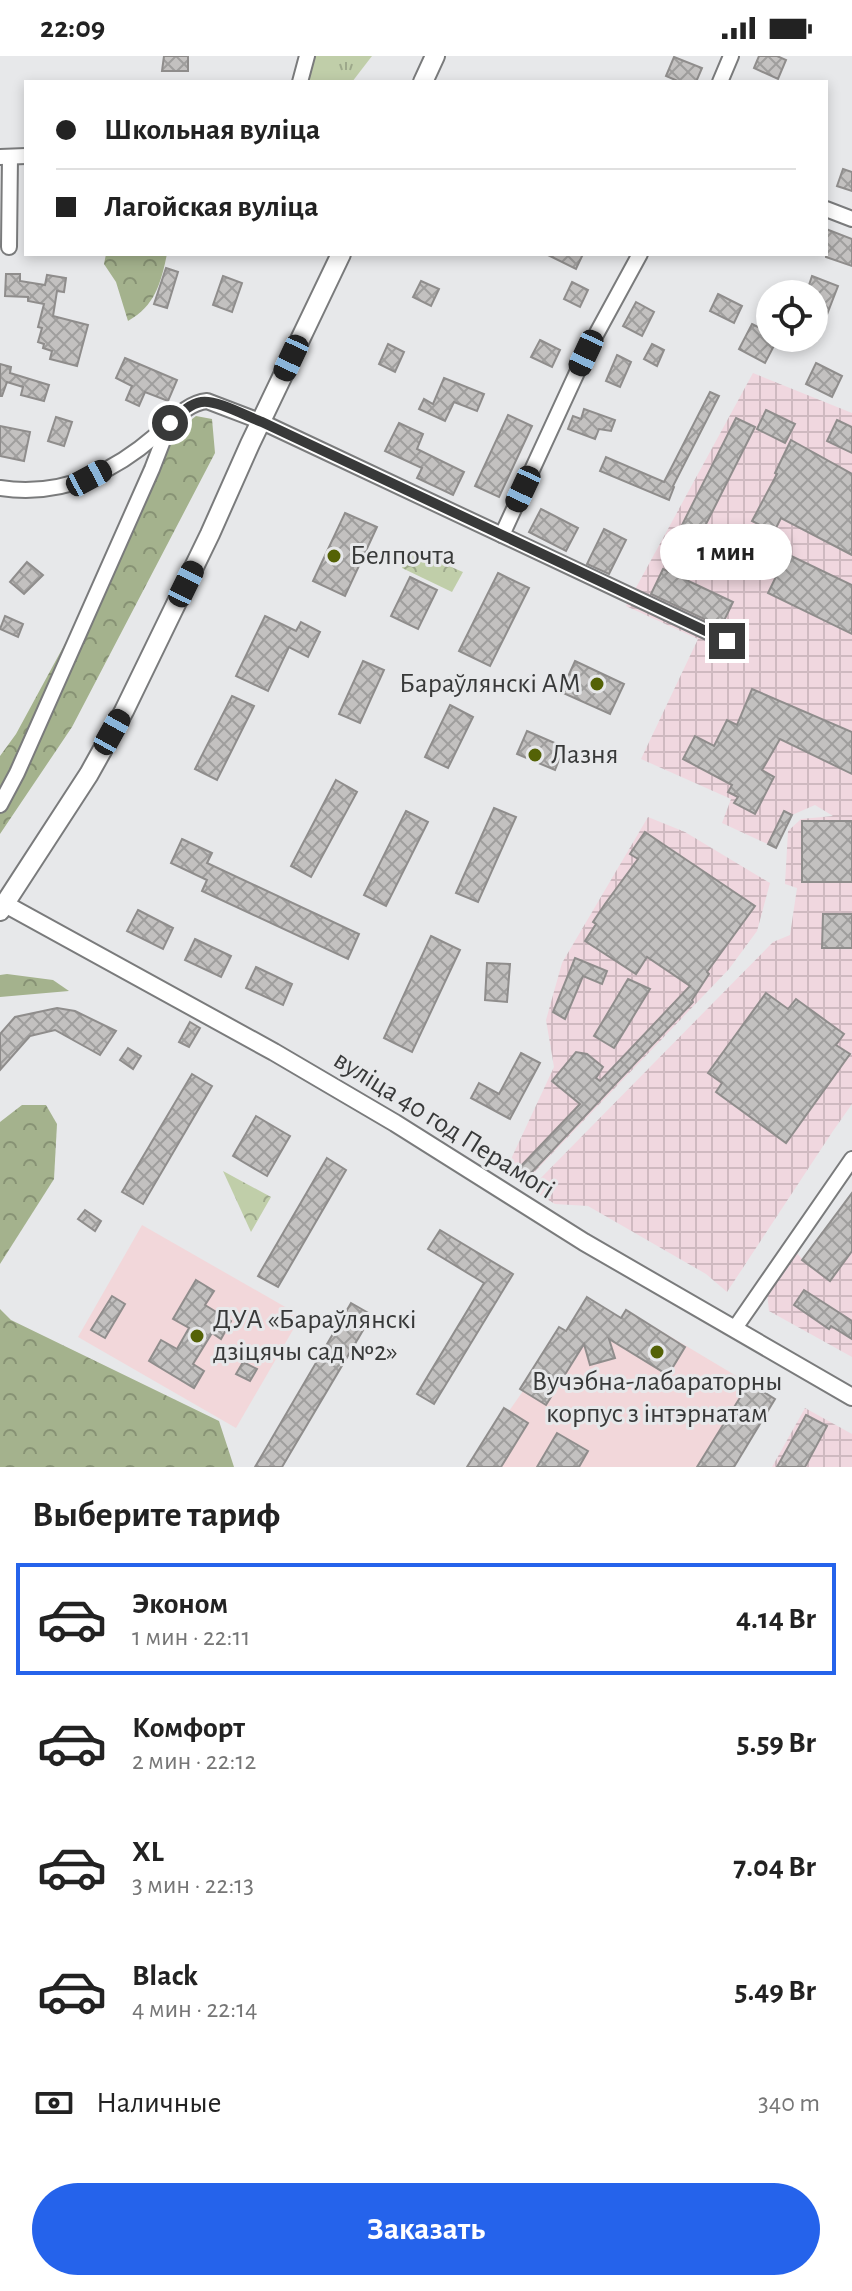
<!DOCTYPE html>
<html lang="ru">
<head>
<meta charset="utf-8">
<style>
	:root { --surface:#fff; --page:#f2f2f2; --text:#222; --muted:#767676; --line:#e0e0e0; --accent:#2563eb }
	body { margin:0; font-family:"Alegreya Sans",sans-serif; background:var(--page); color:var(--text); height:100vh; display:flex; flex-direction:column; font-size:30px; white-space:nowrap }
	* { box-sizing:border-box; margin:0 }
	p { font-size:26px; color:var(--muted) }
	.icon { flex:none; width:44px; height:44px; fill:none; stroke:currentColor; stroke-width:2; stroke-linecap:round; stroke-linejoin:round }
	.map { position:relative; height:1411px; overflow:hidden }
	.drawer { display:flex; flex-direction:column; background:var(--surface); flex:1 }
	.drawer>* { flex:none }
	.guide { position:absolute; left:24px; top:24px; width:804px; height:176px; border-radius:0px; box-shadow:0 4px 12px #0003; display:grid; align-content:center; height:176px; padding:0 32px; background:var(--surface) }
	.controls { position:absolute; left:756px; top:224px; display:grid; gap:16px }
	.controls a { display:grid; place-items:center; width:72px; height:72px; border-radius:50%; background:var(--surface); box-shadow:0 4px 12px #0003; font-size:40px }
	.end { position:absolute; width:36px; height:36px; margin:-18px; border:10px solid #383939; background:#fff; box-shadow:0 0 0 4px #fff }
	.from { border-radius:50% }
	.bubble { position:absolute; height:56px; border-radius:28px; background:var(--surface); box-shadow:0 4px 12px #0003; font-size:26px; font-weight:700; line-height:56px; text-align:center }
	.car { position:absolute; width:24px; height:48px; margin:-24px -12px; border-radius:10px; box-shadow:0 0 6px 2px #0007; background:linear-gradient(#222 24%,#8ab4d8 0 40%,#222 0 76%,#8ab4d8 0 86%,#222 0) }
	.guide b { display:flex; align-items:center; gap:28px; height:76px; font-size:30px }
	.guide b+b { border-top:2px solid var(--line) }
	.guide i { width:20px; height:20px; background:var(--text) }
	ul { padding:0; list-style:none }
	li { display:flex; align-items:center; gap:24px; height:112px; margin:0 16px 12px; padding:0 16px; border:4px solid transparent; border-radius:0px }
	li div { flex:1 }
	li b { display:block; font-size:30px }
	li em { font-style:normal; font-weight:700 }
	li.current { border-color:var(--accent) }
	li>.icon { width:72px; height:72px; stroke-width:1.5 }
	h2 { padding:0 32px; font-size:36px; line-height:96px }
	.pay { display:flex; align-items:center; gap:20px; height:88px; padding:0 32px; font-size:30px }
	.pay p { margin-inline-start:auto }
	.action { display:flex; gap:16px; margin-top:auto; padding:16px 32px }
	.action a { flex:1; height:92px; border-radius:48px; background:var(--accent); color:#fff; font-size:32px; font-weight:700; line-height:92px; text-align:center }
	.status { display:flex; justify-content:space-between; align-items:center; height:56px; padding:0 40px; background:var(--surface); direction:ltr }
	.status svg { height:22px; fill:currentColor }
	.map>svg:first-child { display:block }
	.industrial { fill:url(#industrial-grid) }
	.education { fill:#f2d7da }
	.grass { fill:url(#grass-tufts) }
	.forest { fill:url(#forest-crowns) }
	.park { fill:url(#park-crowns) }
	.building { fill:url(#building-cross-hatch); stroke:#8f8d8c; stroke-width:2 }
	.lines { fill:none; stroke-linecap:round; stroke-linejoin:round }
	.minor-casing { stroke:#7a7b7c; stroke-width:18 }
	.tertiary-casing { stroke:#7a7b7c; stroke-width:20 }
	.secondary-casing { stroke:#7a7b7c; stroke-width:22 }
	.minor { stroke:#fff; stroke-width:14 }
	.tertiary { stroke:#fff; stroke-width:16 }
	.secondary { stroke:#fff; stroke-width:18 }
	.route { stroke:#383939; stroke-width:10 }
	.poi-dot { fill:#546206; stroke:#e7e8ea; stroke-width:3 }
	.labels { text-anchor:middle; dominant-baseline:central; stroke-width:6; stroke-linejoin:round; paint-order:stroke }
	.poi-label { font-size:28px; fill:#383939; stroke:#e7e8ea; text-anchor:start }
	.street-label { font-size:28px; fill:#383939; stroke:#e7e8ea }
</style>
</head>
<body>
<div class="status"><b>22:09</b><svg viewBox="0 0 49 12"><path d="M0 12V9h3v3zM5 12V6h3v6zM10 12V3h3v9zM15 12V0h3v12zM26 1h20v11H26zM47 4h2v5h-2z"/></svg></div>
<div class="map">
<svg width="852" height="1411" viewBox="0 0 852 1411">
	<defs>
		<pattern id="industrial-grid" width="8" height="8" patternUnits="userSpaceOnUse" patternTransform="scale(2)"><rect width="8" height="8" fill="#f0d7df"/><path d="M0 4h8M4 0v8" fill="none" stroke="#cfb9c0"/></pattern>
		<pattern id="grass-tufts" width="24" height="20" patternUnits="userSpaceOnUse" patternTransform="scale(2)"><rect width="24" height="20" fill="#c0cea9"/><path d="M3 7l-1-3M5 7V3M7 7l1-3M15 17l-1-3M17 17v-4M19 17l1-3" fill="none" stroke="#9da88b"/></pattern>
		<pattern id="forest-crowns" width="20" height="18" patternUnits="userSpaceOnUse" patternTransform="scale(2)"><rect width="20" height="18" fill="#a4b28d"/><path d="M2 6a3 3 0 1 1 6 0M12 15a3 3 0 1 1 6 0" fill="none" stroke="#879274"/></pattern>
		<pattern id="park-crowns" width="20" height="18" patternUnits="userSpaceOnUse" patternTransform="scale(2)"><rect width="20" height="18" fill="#c0cea9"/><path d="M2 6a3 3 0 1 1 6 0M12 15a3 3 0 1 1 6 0" fill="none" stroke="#9da88b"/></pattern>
		<pattern id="building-cross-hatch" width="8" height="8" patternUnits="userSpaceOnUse" patternTransform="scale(2)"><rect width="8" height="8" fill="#c3c1c0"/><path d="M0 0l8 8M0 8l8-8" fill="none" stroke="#9f9e9d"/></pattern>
	</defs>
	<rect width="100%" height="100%" fill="#e7e8ea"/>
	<g class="industrial">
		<path d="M753,317L852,357V1048L833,1075L727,1236L706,1218L588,1150L555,1148L530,1133L773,886L790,879L797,832L785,828L788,775L801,763L833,760L815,749L792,759L776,792L722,767L731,743L641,703L698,583L626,550Z"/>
		<path d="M648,761L685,776L770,827L757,875L729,913L523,1128L505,1116L554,1011L546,964L562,907Z"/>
		<path d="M852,1137V1301L769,1255L767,1237L795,1195L803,1204Z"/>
		<path d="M805,1352L852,1378V1411H772Z"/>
	</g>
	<g class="education">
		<path d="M142,1169L301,1260L236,1372L78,1281Z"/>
		<path d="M587,1241L621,1262L626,1254L775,1343L734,1411H467L504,1352L509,1355L523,1335L520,1333L559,1271L566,1275Z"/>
	</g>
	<path class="grass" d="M313,0H372L352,26H306Z"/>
	<g class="forest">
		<path d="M106,198H167C161,227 155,250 128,265L116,226L104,208Z"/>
		<path d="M196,360L212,363L215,397L72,671L0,778V700L16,678L93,536L177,375Z"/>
		<path d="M7,918L53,924L69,935L0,941V919Z"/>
		<path d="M22,1049H46L57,1068L54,1123L0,1208V1066Z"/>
		<path d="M0,1253L11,1264L219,1365L234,1411H0Z"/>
	</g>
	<g class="park">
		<path d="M411,494L463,516L452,536L402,512Z"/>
		<path d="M223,1115L271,1141L251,1176Z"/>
	</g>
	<g class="building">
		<path d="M164,0H188V15H162Z"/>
		<path d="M759,0H777L786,4L778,23L754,12Z"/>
		<path d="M674,1L702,12L696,26H680L666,20Z"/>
		<path d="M843,113L852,116V135L837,130Z"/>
		<path d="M826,173L852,183V210L826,201Z"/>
		<path d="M546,198H583L576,213Z"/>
		<path d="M166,212L178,216L167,252L154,248Z"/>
		<path d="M6,218H20V225L45,229L47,219L66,222L64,236L57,235L53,260L88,269L77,310L50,303L52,295L43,292L44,288L38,286L42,272L38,271L44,248L28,245V241L5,240Z"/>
		<path d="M223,220L242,227L232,256L213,249Z"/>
		<path d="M812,220L838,230L826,261L814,257V238H806Z"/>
		<path d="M421,225L439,233L431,250L413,241Z"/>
		<path d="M572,226L588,234L580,251L564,243Z"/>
		<path d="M718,238L742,250L734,267L710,255Z"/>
		<path d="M636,246L654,256L642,280L623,270Z"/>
		<path d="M752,268L770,277V282H778L765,307L739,293Z"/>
		<path d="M540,284L560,294L552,311L531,301Z"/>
		<path d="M388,288L404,296L395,316L379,308Z"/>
		<path d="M652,288L664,294L657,310L644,303Z"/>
		<path d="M617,299L631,306L620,331L606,325Z"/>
		<path d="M125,302L177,324L168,345L145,336L139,350L126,344L132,330L116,322Z"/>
		<path d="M816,307L842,320L832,341L806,328Z"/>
		<path d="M0,308L11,311L10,317L49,329L44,345L21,339L23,331L7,326L2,340H0Z"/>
		<path d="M444,322L484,338L477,355L454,346L445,365L419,353L424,343L433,348Z"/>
		<path d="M710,336L719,340L673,430L674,431L669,444L600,415L606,401L664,426Z"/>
		<path d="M584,353L615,364L611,375L599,373L595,383L568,373L573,360L581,363Z"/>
		<path d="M766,354L795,368L785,387L757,373Z"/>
		<path d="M508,359L532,370L499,441L475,430Z"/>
		<path d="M56,361L72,366L64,390L48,385Z"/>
		<path d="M736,362L755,371L701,478L682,469Z"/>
		<path d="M837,364L852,371V397L827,385Z"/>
		<path d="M399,367L423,378L417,393L464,416L453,439L417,422L422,412L385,395Z"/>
		<path d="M0,370L30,376L24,405L0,400Z"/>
		<path d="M791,384L852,418V499L781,462L774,476L752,465L777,418L775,417Z"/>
		<path d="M541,453L578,472L566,495L529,476Z"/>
		<path d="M345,457L377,471L345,540L313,525Z"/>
		<path d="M604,473L626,484L609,518L587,508Z"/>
		<path d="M787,498L852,529V578L768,537Z"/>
		<path d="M27,506L43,519L24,538L10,526Z"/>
		<path d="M663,513L733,546L721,571L651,538Z"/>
		<path d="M498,517L529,532L490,610L459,595Z"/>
		<path d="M410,521L437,534L418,573L391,560Z"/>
		<path d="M5,560L23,568L18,581L0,573Z"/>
		<path d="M265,560L296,575L301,566L320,576L308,601L289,591L268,635L236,620Z"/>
		<path d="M363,605L384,614L360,667L339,658Z"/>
		<path d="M575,605L624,628L610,658L561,636Z"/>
		<path d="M752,633L852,676V718L780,683L762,714L774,721L755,758L734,747L738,741L728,736L732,729L683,703L695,680L714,690L727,664L737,669Z"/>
		<path d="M232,640L254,650L217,724L195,713Z"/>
		<path d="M450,649L473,661L448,712L425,701Z"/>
		<path d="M527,675L564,691L555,714L517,698Z"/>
		<path d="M336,724L357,736L311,821L291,810Z"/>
		<path d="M494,752L516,761L478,846L456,837Z"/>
		<path d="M406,755L428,766L386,850L364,839Z"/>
		<path d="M784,755L792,759L776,792L768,788Z"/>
		<rect x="802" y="765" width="50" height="61"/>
		<path d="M645,776L755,850L707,916L709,918L692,944L693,946L529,1119L520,1111L580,1048L552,1025L576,996L587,998L603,1011L596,1022L600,1025L690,930L647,901L636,918L585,885L596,868L593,866L605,848L638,803L630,798Z"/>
		<path d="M182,783L212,797L207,807L359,878L348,903L202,835L207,824L171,807Z"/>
		<path d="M138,854L173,872L163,893L127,875Z"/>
		<path d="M823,858H852V892H822Z"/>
		<path d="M431,880L460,894L412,996L384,982Z"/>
		<path d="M195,883L231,900L221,921L185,904Z"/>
		<path d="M575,902L607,915L602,928L583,920L565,963L553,956Z"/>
		<path d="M487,907L510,908L507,946L485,944Z"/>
		<path d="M256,911L292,928L283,949L246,932Z"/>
		<path d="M628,923L650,933L614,992L594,980Z"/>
		<path d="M766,937L788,953L796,943L844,978L836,989L850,998L786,1087L716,1036L722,1027L708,1017Z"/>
		<path d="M57,952L75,955L116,975L100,999L55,974L30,980L0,1014V978L15,961Z"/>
		<path d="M190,966L200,972L189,991L179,986Z"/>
		<path d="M128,992L141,1000L133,1013L120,1004Z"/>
		<path d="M521,997L540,1007L510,1063L471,1042L479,1027L499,1038Z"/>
		<path d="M192,1018L212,1030L143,1148L122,1136Z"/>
		<path d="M256,1060L290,1080L267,1120L233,1100Z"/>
		<path d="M327,1102L346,1114L278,1231L258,1220Z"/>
		<path d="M852,1137V1195L830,1225L802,1204Z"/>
		<path d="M85,1154L101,1165L95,1175L78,1163Z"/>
		<path d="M440,1174L513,1218L434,1348L417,1338L484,1227L428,1193Z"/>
		<path d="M196,1224L214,1235L205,1249L231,1265L221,1283L212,1277L193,1308L204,1315L194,1332L149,1305L161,1284L177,1293L189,1272L173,1263Z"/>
		<path d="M804,1234L852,1265V1283L831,1270L829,1273L794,1249Z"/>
		<path d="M112,1240L125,1248L105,1282L91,1274Z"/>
		<path d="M587,1241L621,1262L626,1254L685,1291L668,1319L609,1283L615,1302L590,1309L584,1288L546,1349L520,1333L559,1271L566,1275Z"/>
		<path d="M351,1247L372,1259L282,1411H255Z"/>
		<path d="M243,1306L257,1313L250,1325L236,1318Z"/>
		<path d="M749,1327L775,1343L734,1411H697Z"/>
		<path d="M504,1352L528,1367L501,1411H467Z"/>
		<path d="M806,1359L827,1370L805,1411H777Z"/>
		<path d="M557,1377L588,1395L579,1411H537Z"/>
	</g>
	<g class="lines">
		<defs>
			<g id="minor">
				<path d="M300,26L307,0"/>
				<path d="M720,26L731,0"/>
				<path d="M0,101L26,100"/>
				<path d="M826,153L852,163"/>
				<path d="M9,191L10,101"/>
				<path d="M0,432C59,441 111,418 155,380C171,367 186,347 207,345L262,366L727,585"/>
				<path d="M502,479L586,297L640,198"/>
				<path d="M0,749L17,717L152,413L169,369"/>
				<path d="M735,1272L852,1103"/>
			</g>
			<path id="tertiary" d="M5,848L274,996L395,1067L584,1186L852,1341"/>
			<g id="secondary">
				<path d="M423,26L435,0"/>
				<path d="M0,855L89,718L124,655L210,478L250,388L341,198"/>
			</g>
		</defs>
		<use href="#minor" class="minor-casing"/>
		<use href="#tertiary" class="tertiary-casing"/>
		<use href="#secondary" class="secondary-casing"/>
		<use href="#minor" class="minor"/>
		<use href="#tertiary" class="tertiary"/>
		<use href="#secondary" class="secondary"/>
	</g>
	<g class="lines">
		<path class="route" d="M170,367C179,359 189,348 201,346C216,343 248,361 262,366L727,585"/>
	</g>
	<g class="poi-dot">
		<circle cx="334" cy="500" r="8"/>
		<circle cx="597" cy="628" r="8"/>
		<circle cx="535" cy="699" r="8"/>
		<circle cx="197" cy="1280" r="8"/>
		<circle cx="657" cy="1296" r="8"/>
	</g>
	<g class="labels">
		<g class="poi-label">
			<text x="350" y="500">Белпочта</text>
			<text x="581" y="628" text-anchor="end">Бараўлянскі АМ</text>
			<text x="551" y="699">Лазня</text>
			<text x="213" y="1264">ДУА «Бараўлянскі<tspan x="213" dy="32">дзіцячы сад №2»</tspan></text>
			<text x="657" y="1326" text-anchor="middle">Вучэбна-лабараторны<tspan x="657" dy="32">корпус з інтэрнатам</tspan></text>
		</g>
		<g class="street-label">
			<text transform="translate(444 1069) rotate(32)">вуліца 40 год Перамогі</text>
		</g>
	</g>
</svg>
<div class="controls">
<a><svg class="icon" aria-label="locate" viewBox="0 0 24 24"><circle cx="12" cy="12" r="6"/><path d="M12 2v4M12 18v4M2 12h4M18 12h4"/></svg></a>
</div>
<i class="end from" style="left:170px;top:367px"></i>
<i class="end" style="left:727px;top:585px"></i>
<div class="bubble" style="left:660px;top:468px;width:132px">1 мин</div>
<i class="car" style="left:586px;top:297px;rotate:205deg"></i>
<i class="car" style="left:291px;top:302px;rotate:205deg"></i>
<i class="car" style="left:89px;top:422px;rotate:62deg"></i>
<i class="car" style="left:523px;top:433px;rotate:205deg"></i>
<i class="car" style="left:186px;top:528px;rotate:26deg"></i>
<i class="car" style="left:112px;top:676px;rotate:29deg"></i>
<div class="guide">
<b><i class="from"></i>Школьная вуліца</b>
<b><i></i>Лагойская вуліца</b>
</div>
</div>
<section class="drawer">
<h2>Выберите тариф</h2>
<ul>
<li class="current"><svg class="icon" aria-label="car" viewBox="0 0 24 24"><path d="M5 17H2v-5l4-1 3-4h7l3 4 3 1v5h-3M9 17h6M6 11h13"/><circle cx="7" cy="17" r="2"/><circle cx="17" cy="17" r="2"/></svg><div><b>Эконом</b><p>1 мин · 22:11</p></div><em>4.14 Br</em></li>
<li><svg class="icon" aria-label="car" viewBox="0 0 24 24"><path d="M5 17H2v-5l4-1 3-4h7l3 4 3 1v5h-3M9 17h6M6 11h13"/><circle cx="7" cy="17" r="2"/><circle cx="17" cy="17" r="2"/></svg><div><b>Комфорт</b><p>2 мин · 22:12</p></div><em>5.59 Br</em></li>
<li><svg class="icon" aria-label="car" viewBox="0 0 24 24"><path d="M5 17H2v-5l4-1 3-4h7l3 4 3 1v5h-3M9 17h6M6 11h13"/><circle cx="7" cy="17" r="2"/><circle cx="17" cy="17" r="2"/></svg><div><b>XL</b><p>3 мин · 22:13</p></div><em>7.04 Br</em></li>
<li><svg class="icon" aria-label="car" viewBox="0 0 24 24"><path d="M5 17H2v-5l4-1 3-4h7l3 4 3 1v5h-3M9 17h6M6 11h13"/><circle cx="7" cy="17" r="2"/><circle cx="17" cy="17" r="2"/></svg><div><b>Black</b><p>4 мин · 22:14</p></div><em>5.49 Br</em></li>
</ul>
<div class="pay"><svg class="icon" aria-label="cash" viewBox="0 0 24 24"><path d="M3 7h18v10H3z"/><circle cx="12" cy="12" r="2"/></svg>Наличные<p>340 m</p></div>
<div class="action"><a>Заказать</a></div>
</section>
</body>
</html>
